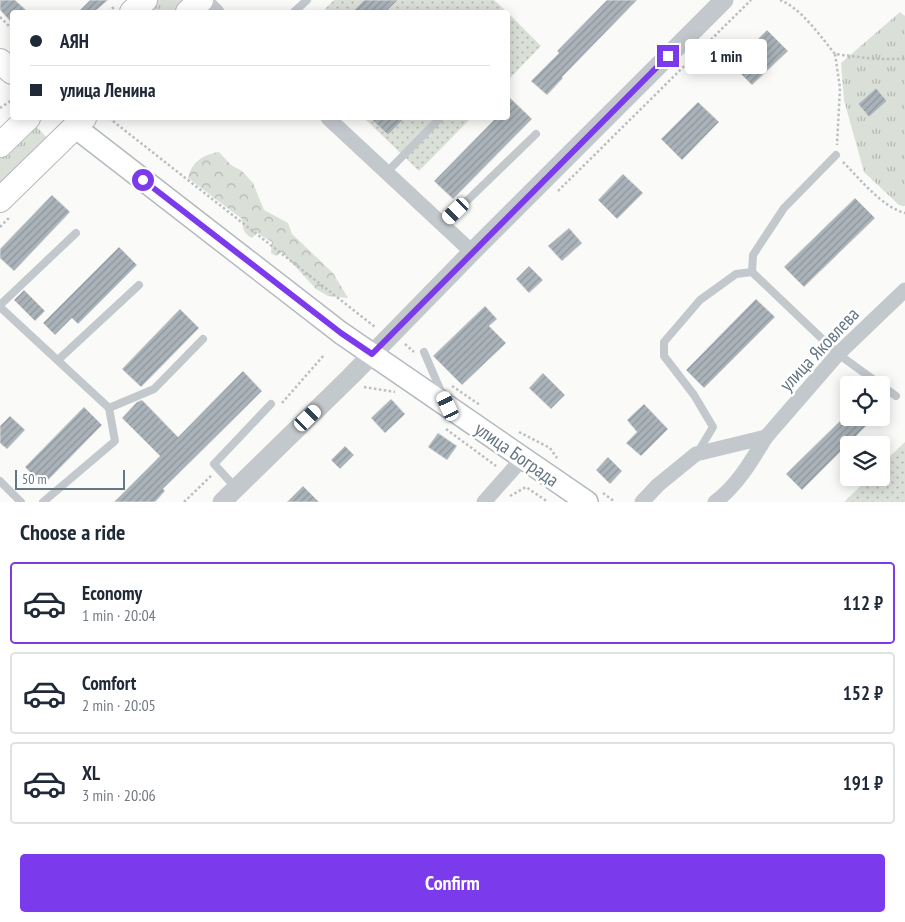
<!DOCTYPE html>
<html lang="en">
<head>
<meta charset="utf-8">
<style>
	:root { --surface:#fff; --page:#f6f6f7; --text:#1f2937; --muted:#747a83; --line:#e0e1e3; --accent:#7c3aed }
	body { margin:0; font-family:"PT Sans Narrow",sans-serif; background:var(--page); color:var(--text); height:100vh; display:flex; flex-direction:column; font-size:19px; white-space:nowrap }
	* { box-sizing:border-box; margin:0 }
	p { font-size:16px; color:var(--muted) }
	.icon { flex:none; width:28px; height:28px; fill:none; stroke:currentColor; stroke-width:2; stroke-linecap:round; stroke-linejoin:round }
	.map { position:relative; height:502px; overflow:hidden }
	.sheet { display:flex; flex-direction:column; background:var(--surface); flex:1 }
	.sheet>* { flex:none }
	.hud { position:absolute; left:10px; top:10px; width:500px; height:110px; border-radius:5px; box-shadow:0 2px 12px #0003; display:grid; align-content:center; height:110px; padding:0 20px; background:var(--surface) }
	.tools { position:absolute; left:840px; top:376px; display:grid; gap:10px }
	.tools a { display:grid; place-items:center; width:50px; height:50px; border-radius:5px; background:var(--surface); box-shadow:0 2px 12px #0003; font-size:25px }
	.scale { position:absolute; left:15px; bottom:12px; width:110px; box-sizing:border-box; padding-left:5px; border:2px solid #657683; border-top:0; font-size:14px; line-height:18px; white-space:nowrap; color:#657683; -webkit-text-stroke:4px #fff; paint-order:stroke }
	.end { position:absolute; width:22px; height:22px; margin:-11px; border:6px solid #7c3aed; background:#fff; box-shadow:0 0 0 2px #fff }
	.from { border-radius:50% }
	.bubble { position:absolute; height:35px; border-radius:5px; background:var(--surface); box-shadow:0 2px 12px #0003; font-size:16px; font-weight:600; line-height:35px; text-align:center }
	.car { position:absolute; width:15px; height:30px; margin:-15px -8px; border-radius:6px; box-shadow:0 0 4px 1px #0007; background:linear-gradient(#fff 24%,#345 0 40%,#fff 0 76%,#345 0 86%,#fff 0) }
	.hud b { display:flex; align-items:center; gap:18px; height:48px; font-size:19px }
	.hud b+b { border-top:1px solid var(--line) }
	.hud i { width:12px; height:12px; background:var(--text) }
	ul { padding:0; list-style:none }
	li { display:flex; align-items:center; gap:15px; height:82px; margin:0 10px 8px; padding:0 10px; border:2px solid var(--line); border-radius:5px }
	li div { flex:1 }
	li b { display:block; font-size:19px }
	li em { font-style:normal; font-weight:600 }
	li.current { border-color:var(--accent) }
	li>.icon { width:45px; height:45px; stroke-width:1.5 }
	h2 { padding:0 20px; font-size:22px; line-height:60px }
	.button { display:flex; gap:10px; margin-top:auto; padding:10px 20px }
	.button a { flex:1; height:58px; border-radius:5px; background:var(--accent); color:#fff; font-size:20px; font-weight:600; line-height:58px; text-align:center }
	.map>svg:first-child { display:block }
	.grass { fill:url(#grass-tufts) }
	.forest { fill:url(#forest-crowns) }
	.garden { fill:url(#garden-dots) }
	.building { fill:url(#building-hatch); stroke:#dcdcda }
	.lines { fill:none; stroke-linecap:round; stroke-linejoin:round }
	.secondary-casing { stroke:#b3babf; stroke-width:24 }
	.primary-casing { stroke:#b5babe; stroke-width:26 }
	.path { stroke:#bbbfc2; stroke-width:2.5; stroke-dasharray:2.5 2.5; stroke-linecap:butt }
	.service { stroke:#c3c8cc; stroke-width:8 }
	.minor { stroke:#c3c8cc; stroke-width:15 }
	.tertiary { stroke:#c3c8cc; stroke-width:19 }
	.secondary { stroke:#fff; stroke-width:21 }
	.primary { stroke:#fff; stroke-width:24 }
	.route { stroke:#7c3aed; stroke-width:6 }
	.labels { text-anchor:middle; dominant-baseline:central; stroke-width:5; stroke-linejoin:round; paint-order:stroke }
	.street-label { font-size:19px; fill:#657683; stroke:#fff }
</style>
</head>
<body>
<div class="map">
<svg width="905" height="502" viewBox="0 0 905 502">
	<defs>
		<pattern id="grass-tufts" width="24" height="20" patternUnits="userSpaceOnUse" patternTransform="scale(1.25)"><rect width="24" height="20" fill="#dadfd7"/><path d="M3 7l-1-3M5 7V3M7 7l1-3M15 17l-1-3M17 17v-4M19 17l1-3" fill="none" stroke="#b4b9b4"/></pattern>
		<pattern id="forest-crowns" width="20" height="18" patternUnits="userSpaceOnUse" patternTransform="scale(1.25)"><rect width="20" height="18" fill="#dadfd7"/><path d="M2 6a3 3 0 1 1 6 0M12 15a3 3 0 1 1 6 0" fill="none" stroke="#b4b9b4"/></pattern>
		<pattern id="garden-dots" width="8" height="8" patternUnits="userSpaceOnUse" patternTransform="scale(1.25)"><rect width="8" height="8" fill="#dadfd7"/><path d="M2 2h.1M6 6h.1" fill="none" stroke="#b4b9b4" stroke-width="1.8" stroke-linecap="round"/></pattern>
		<pattern id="building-hatch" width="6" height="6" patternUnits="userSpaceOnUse" patternTransform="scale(1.25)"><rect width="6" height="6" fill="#aab3b9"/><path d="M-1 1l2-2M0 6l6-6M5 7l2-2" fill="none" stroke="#8e969c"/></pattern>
	</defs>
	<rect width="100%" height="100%" fill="#fafaf8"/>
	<g class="grass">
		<path d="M157,0H188L175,12H144Z"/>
		<path d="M900,12L905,16V206L899,205L864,172L844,100L841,63Z"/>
		<path d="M34,124L50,141L0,190V157Z"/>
	</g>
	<path class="forest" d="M219,152L231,165L242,171L253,183L264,210L288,223L292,234L333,273L348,298L328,296L316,289L282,252L276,256L271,253L272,242L257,233L252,238C243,233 243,229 242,219L188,178C192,162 202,155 219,152Z"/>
	<g class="garden">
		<path d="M334,0H494L507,12H322Z"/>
		<path d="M508,13L541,46L508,80Z"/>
		<path d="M364,118H471L419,171Z"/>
		<path d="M905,442V502H844L869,478H881V465Z"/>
	</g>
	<g class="building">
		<path d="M0,0H15L28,12H12V23L0,10Z"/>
		<path d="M90,0H108L94,12H78Z"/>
		<path d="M364,0H398L386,12H352Z"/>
		<path d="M607,0H637L562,77L563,78L547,95L531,81L559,53L557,51Z"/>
		<path d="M767,30L788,51L752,85L732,65Z"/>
		<path d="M876,88L887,101L869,117L858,104Z"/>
		<path d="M508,96L532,119L453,199L434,181L496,118H508Z"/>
		<path d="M698,102L719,122L682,160L661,139Z"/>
		<path d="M370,118H405L388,135Z"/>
		<path d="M623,174L643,193L617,219L598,200Z"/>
		<path d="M52,195L70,212L14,271L0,258V249Z"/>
		<path d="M855,198L875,218L804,287L784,267Z"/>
		<path d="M569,228L582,243L562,261L548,246Z"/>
		<path d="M119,247L137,265L78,324L72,318L55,335L43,323Z"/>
		<path d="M529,266L543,280L529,293L516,279Z"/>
		<path d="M24,290L45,311L35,321L14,300Z"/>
		<path d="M756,299L775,317L704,388L686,370Z"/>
		<path d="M485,306L497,319L489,326L506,343L462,385L433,356Z"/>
		<path d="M180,309L199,328L141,387L122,369Z"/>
		<path d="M243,371L262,391L163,489L165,491L155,502H114L160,456L122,418L137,402L142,400L178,437Z"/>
		<path d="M543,373L565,395L551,409L529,388Z"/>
		<path d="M391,399L405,414L385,433L371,418Z"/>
		<path d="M644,404L668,429L641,456L626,443L637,432L627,420Z"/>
		<path d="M84,407L102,425L43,485L25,467Z"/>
		<path d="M10,416L25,430L7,449L0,443V426Z"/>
		<path d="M843,418H874L802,490L786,474Z"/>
		<path d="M438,433L457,446L447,460L428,447Z"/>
		<path d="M345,446L354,455L340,469L331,460Z"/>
		<path d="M608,457L622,471L610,484L596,470Z"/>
		<path d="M303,486L319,502H287Z"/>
	</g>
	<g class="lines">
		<defs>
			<path id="secondary" d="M75,127L341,333L587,502"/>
			<g id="primary">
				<path d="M132,12L145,0"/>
				<path d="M188,12L201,0"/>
				<path d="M0,61L12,72"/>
				<path d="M0,145L28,118"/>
				<path d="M0,200L84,118"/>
			</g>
		</defs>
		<use href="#secondary" class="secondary-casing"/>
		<use href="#primary" class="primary-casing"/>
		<g class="path">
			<path d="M780,0C801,8 821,37 835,54L875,59H905"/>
			<path d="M108,12L114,7"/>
			<path d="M0,17L12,29"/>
			<path d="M835,54L840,88L837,145"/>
			<path d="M0,108L12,100"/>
			<path d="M109,118L375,327"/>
			<path d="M843,162C860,179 882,207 905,213"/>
			<path d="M558,191L751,0"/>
			<path d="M0,227L10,217"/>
			<path d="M405,344L414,352"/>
			<path d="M452,386L480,405"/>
			<path d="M364,387L395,392"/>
			<path d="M282,403L324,355"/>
			<path d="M446,429L496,466"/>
			<path d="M519,432L550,448L557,458"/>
			<path d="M603,493L615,502"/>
			<path d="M510,496L526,487L548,502"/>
			<path d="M184,502L212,475"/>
		</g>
		<g class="service">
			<path d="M294,12L307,0"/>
			<path d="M387,172L440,118"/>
			<path d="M443,224L536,134"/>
			<path d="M752,272L838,354L881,385"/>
			<path d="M0,305L76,233"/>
			<path d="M0,307L109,408L115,441L43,502"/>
			<path d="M424,352L443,396"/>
			<path d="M58,360L139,285"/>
			<path d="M881,385L896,396"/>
			<path d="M109,408L154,389L203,339"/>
			<path d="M698,452L713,427L694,395L664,356V342L700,300L736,274L752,272L753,255L784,208L836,155"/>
			<path d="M0,481L21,502"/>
			<path d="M236,488L214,464L271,404"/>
		</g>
		<g class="minor">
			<path d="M211,6L217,12"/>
			<path d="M328,118L472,252"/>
			<path d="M484,502L523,458"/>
			<path d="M642,502L658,485L696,454L766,437L838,354L905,290"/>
			<path d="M715,502C737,486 752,460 766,437"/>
		</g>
		<path class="tertiary" d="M222,502L350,377L472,252L724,0"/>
		<use href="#secondary" class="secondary"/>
		<use href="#primary" class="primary"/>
	</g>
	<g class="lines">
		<path class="route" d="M143,180L341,333L372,354L668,56"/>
	</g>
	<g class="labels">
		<g class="street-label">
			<text transform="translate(819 349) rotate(-47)">улица Яковлева</text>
			<text transform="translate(517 454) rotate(35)">улица Бограда</text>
		</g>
	</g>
</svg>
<div class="tools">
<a><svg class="icon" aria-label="locate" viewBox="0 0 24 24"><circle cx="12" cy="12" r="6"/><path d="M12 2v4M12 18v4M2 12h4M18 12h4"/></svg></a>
<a><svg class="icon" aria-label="layers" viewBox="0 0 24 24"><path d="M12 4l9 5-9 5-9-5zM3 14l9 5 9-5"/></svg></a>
</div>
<div class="scale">50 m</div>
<i class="end from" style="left:143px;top:180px"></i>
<i class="end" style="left:668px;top:56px"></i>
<div class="bubble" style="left:685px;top:39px;width:82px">1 min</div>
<i class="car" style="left:456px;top:211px;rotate:226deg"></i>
<i class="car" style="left:448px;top:406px;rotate:335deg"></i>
<i class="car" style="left:308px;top:418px;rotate:46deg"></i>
<div class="hud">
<b><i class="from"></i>АЯН</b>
<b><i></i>улица Ленина</b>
</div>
</div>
<section class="sheet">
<h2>Choose a ride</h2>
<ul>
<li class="current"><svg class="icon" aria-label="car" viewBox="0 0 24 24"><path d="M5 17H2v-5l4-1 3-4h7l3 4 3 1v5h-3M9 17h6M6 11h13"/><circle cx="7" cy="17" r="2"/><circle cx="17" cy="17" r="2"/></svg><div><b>Economy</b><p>1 min · 20:04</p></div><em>112 ₽</em></li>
<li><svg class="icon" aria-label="car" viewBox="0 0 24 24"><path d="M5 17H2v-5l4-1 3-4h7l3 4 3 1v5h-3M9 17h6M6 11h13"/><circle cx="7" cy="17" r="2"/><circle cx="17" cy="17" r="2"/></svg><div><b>Comfort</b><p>2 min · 20:05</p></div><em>152 ₽</em></li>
<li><svg class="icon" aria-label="car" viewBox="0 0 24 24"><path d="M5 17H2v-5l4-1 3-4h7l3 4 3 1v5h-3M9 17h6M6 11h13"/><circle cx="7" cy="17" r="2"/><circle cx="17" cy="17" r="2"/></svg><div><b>XL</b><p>3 min · 20:06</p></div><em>191 ₽</em></li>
</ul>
<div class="button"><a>Confirm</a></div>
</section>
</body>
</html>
